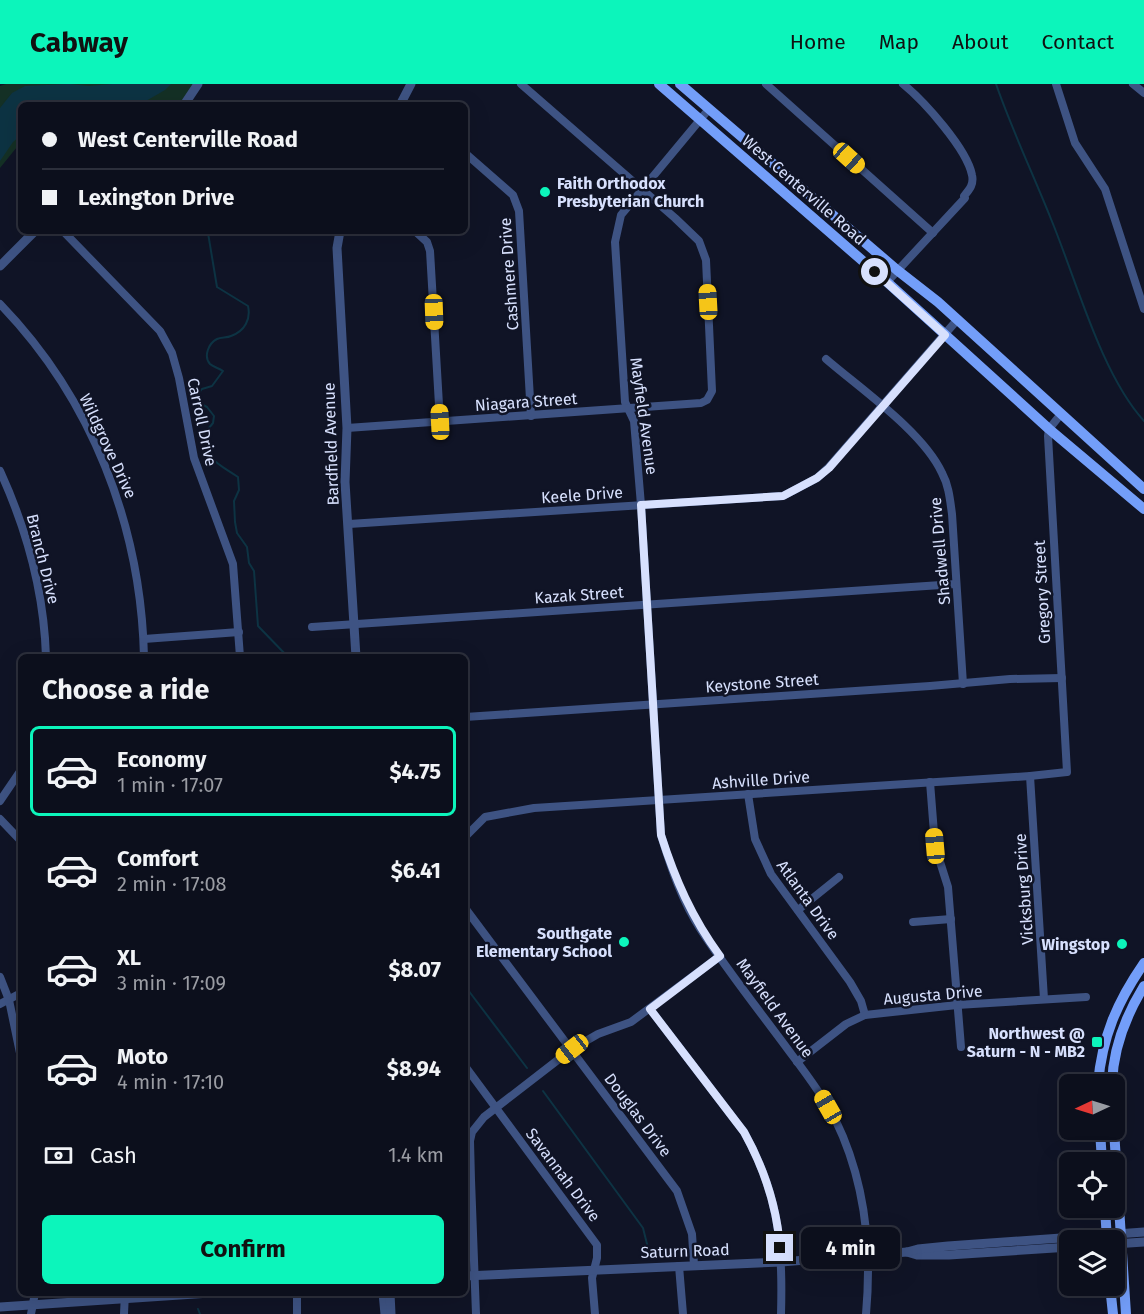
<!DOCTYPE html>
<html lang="en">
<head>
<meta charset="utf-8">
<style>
	:root { --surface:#0c0f1c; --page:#151825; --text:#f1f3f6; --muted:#9a9ca3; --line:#2c2f3b; --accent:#0cf5bb }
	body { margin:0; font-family:"Fira Sans",sans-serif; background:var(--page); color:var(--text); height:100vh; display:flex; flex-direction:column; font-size:22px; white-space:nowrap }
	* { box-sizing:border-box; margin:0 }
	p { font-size:20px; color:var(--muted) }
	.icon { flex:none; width:33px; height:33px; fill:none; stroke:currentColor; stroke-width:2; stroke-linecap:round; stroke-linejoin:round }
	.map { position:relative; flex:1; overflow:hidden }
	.drawer { position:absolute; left:18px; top:570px; width:450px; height:642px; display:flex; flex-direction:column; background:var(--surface); border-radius:9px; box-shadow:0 6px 24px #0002,0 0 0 2px var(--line) }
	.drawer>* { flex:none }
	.top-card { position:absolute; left:18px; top:18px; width:450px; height:132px; border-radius:9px; box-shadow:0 6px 24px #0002,0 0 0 2px var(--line); display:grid; align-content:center; height:132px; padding:0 24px; background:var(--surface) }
	.needle { width:39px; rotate:266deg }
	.fabs { position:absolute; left:1059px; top:990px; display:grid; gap:12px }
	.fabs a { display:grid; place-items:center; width:66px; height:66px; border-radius:9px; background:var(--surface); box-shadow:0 6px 24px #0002,0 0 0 2px var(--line); font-size:30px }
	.end { position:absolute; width:27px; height:27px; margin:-14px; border:8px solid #d7e0fd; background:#111; box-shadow:0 0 0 3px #111 }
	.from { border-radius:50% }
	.bubble { position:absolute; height:42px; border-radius:9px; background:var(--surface); box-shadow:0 6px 24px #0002,0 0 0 2px var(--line); font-size:20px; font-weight:700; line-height:42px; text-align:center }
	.car { position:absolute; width:18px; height:36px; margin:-18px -9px; border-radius:8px; box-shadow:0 0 4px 2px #0007; background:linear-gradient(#f5c518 24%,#345 0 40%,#f5c518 0 76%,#345 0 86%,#f5c518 0) }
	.top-card b { display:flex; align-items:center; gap:21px; height:57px; font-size:22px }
	.top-card b+b { border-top:2px solid var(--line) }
	.top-card i { width:15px; height:15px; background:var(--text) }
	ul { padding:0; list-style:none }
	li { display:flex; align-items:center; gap:18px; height:90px; margin:0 12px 9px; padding:0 12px; border:3px solid transparent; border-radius:9px }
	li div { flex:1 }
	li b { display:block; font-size:22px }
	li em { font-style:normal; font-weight:700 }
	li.selected { border-color:var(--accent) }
	li>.icon { width:54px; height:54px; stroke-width:1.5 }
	h2 { padding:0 24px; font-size:27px; line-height:72px }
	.pay { display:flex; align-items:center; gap:15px; height:66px; padding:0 24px; font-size:22px }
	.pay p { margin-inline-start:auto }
	.button { display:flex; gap:12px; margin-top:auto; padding:12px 24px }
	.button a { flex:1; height:69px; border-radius:9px; background:var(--accent); color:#111; font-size:24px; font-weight:700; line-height:69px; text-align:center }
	header { display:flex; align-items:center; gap:36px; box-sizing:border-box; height:84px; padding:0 30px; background:var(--accent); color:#111 }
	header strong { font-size:28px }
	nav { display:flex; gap:33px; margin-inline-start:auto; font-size:21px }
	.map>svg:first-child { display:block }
	.green { fill:#143025 }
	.water { fill:#0d3343 }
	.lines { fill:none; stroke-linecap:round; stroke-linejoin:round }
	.stream { stroke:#0d3343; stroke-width:2 }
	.minor { stroke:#3e5383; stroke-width:8 }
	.tertiary { stroke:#3e5383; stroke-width:9 }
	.secondary { stroke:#739ef9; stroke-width:10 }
	.route { stroke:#d7e0fd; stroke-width:8 }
	.poi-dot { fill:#0cf5bb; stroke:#101426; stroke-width:2 }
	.labels { text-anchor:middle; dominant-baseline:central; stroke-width:5; stroke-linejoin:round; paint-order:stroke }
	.poi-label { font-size:16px; font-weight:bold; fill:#d7e0fd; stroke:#101426; text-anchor:end }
	.street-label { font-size:16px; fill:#d7e0fd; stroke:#101426 }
</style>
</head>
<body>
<header>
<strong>Cabway</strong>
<nav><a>Home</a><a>Map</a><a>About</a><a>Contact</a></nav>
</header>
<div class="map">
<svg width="1144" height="1230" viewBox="0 0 1144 1230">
	<rect width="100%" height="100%" fill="#101426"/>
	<path class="green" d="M6,0H194L179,21H21V58L0,84V2Z"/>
	<path class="water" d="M69,0L89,2L112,0H171L165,6L139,21H21V51L13,58L0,77V24L12,9L25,2Z"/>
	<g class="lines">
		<g class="stream">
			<path d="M996,0C1012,46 1033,90 1051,135C1076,195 1101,290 1144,337"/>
			<path d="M205,147L208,149L217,203L248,222C251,235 245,247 231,252C227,254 221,253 217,255C209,259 203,272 210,280C213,283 219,284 223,287L212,302L202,305L198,310L199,319L207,323L214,332L213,339L204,350C208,378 216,378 238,393L239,406L234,417L235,438L237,449L247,463L249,479L254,487L258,542L288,573"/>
			<path d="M303,573L313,569L317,573"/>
			<path d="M465,902L527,984"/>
			<path d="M543,1007L643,1144L648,1164"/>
			<path d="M198,1225L200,1230"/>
		</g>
		<g class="minor">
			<path d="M766,0L933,149"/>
			<path d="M1056,0L1075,59L1105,105L1144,225"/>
			<path d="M1133,0L1144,9"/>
			<path d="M709,25L621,131L615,158L625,318L634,337L641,421L661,751C671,784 682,817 701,846C729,889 762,930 792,971C808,992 823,1012 835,1035C865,1096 872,1164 866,1230"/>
			<path d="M465,69L513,111L519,127L531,332"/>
			<path d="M63,147L160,247L172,269L179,294L194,374L233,480L240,573"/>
			<path d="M415,147L427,158L430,167L440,338"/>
			<path d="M887,198L965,114L964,112C970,105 974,100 972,91C967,65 924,17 903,0"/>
			<path d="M0,220C92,315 141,442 144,573"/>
			<path d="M826,275C862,306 923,348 942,389C949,402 950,416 952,430L963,600"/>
			<path d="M347,344L701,319L707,316L712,307L706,176L699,157L675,134L521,0"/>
			<path d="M0,387C27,446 44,508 46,573"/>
			<path d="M349,440L783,412L817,394L829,383L958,235"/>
			<path d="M312,543L956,500"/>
			<path d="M144,555L239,548"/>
			<path d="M465,633L930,602L1010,595L1062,594"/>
			<path d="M1030,692L1044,915"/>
			<path d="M930,698L935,762L948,803L961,963"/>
			<path d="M748,710L755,755L771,790L850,898L861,917L865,931"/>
			<path d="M0,717L21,686"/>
			<path d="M0,735L21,757"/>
			<path d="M465,753L485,733L534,724L1030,692L1067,688L1048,352L1049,345L1061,330"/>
			<path d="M465,824L677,1107L692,1150L694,1181"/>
			<path d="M798,826L839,793"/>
			<path d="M913,838L951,835"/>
			<path d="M0,893L9,916L21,974"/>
			<path d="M0,920L21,909"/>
			<path d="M650,925L744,1048C779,1111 783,1159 781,1230"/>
			<path d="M797,978L846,940L865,931L957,921L1086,913"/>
			<path d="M465,982L597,1161V1174L592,1194L595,1230"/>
			<path d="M679,1182L683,1230"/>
			<path d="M297,1209V1230"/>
			<path d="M31,1230L35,1209"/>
			<path d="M124,1230L125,1209"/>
			<path d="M476,1230L471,1096L470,1057L472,1048L484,1033L572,965L598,950L631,938L720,872"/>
		</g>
		<g class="tertiary">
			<path d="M184,21L198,0"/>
			<path d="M400,21L411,0"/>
			<path d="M340,147L337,164L347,344L345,398L356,573"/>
			<path d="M0,182L35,147"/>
			<path d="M1114,1160L1144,1158"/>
			<path d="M907,1168L917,1171H949L1070,1163"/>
			<path d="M465,1192L781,1178L907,1168L918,1165L948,1162L1144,1148"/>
			<path d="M383,1209L385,1230"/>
			<path d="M390,1209L391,1230"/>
			<path d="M0,1223L210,1209"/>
		</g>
		<g class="secondary">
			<path d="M659,0L887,198L1049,345L1144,425"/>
			<path d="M680,0L897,186L938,218L1144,405"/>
			<path d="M1098,1000C1102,953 1117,918 1144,879"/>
			<path d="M1112,1000C1113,964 1125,933 1144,902"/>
			<path d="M1100,1046L1102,1078"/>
			<path d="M1114,1046L1126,1230"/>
			<path d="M1105,1124L1107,1156"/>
			<path d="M1110,1202L1113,1230"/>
		</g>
	</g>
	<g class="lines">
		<path class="route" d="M780,1164C777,1122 764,1084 744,1048L650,925L720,872C692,834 675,795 661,751L641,421L783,412L817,394L829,384L945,251L875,188"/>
	</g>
	<g class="poi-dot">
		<circle cx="545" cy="108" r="6"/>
		<circle cx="624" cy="858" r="6"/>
		<circle cx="1122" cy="860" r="6"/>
		<rect x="1091" y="952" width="12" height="12" rx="3"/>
	</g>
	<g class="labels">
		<g class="poi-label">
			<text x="557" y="99" text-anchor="start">Faith Orthodox<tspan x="557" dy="18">Presbyterian Church</tspan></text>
			<text x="612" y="849">Southgate<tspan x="612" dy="18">Elementary School</tspan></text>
			<text x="1110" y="860">Wingstop</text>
			<text x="1085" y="949">Northwest @<tspan x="1085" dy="18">Saturn - N - MB2</tspan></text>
		</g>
		<g class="street-label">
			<text transform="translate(804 106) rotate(41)">West Centerville Road</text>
			<text transform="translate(509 190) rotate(-94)">Cashmere Drive</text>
			<text transform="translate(526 318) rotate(-4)">Niagara Street</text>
			<text transform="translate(644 332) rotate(82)">Mayfield Avenue</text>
			<text transform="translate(202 338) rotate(78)">Carroll Drive</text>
			<text transform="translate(331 360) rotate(-92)">Bardfield Avenue</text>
			<text transform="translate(108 362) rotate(65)">Wildgrove Drive</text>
			<text transform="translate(582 411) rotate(-4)">Keele Drive</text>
			<text transform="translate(940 467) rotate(-95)">Shadwell Drive</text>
			<text transform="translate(43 475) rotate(76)">Branch Drive</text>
			<text transform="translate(1042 508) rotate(-93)">Gregory Street</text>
			<text transform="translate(579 511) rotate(-4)">Kazak Street</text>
			<text transform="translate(762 599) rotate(-4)">Keystone Street</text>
			<text transform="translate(761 696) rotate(-4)">Ashville Drive</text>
			<text transform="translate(1024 805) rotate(-94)">Vicksburg Drive</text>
			<text transform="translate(808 816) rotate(54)">Atlanta Drive</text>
			<text transform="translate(933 911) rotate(-5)">Augusta Drive</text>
			<text transform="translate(775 924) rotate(54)">Mayfield Avenue</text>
			<text transform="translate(638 1031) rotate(53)">Douglas Drive</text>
			<text transform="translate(563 1091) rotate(53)">Savannah Drive</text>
			<text transform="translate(685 1167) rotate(-2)">Saturn Road</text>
		</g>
	</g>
</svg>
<div class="fabs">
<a><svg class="needle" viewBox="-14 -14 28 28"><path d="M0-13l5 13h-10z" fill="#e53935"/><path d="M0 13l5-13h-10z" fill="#9a9ca3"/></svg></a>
<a><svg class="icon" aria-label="locate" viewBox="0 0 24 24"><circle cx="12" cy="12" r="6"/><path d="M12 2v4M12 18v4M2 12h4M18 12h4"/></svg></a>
<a><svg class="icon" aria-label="layers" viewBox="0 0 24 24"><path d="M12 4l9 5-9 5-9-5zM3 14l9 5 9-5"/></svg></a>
</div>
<i class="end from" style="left:875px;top:188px"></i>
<i class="end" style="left:780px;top:1164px"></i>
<div class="bubble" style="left:801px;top:1143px;width:99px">4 min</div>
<i class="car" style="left:849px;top:74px;rotate:132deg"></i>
<i class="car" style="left:708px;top:218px;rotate:357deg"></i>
<i class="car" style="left:434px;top:228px;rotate:178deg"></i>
<i class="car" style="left:440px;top:338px;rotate:357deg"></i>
<i class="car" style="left:935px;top:762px;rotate:355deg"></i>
<i class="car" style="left:572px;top:965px;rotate:232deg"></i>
<i class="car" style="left:828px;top:1023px;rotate:330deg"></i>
<div class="top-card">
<b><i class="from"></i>West Centerville Road</b>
<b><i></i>Lexington Drive</b>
</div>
<section class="drawer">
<h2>Choose a ride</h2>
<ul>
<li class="selected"><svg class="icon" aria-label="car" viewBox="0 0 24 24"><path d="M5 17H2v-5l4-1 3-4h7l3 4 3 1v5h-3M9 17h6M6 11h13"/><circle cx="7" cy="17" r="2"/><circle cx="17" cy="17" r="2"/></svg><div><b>Economy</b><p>1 min · 17:07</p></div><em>$4.75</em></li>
<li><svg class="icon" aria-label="car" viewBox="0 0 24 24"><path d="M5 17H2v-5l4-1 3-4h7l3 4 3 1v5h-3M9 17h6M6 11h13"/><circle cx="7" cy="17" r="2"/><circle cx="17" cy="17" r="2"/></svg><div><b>Comfort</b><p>2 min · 17:08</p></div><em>$6.41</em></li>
<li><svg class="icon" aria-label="car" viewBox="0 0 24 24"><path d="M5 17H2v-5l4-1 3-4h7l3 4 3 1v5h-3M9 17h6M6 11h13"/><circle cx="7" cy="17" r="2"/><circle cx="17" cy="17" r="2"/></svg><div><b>XL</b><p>3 min · 17:09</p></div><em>$8.07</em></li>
<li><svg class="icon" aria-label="car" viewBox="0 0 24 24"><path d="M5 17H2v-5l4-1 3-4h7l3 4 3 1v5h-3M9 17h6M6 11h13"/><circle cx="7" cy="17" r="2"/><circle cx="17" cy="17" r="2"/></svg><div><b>Moto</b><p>4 min · 17:10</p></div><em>$8.94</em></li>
</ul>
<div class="pay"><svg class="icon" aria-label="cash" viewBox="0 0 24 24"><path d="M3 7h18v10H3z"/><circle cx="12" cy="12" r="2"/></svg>Cash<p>1.4 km</p></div>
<div class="button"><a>Confirm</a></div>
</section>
</div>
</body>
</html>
